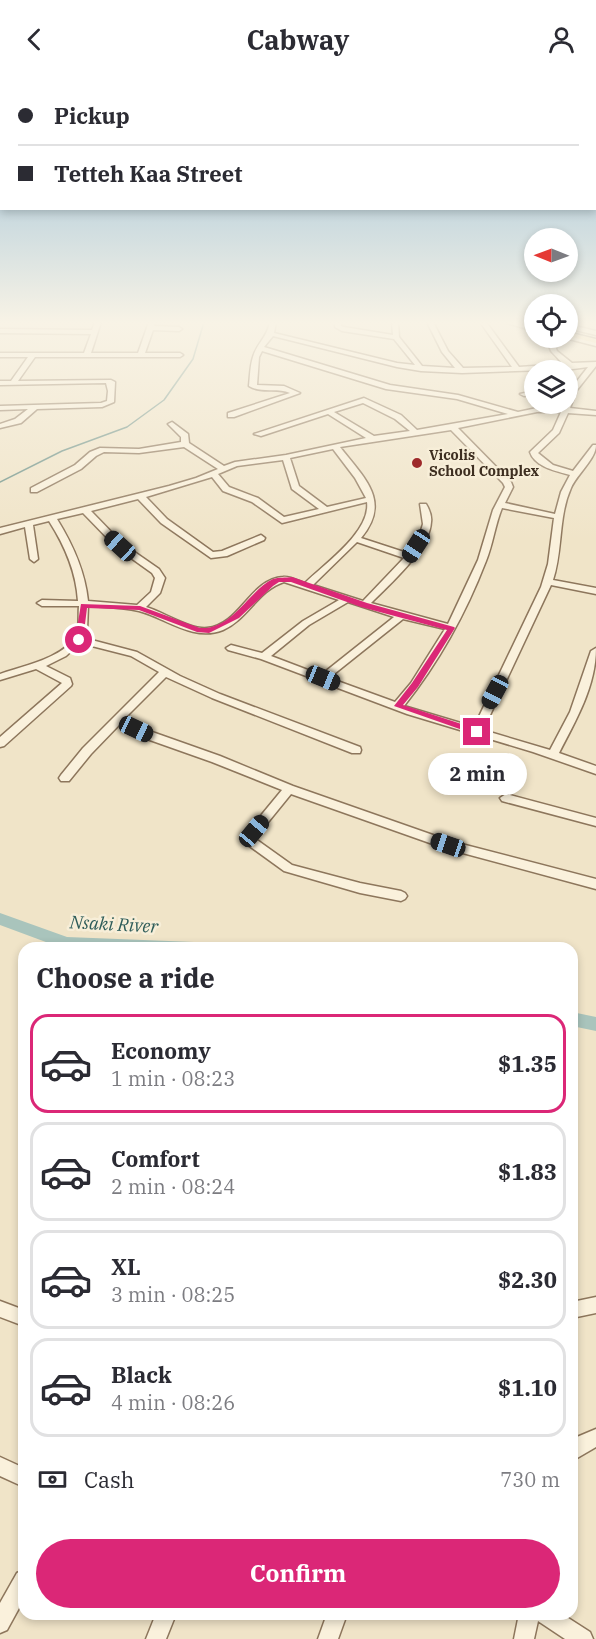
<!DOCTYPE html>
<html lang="en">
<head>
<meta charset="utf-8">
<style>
	:root { --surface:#fff; --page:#f7f7f7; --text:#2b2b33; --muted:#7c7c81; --line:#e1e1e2; --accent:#db2777 }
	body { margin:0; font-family:"IBM Plex Serif",serif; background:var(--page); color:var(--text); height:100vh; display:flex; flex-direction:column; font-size:22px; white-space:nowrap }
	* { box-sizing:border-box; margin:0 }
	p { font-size:20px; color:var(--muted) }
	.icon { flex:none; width:33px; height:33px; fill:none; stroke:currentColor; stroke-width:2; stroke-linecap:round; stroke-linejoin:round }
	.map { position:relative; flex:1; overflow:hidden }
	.sheet { position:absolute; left:18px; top:864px; width:560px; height:678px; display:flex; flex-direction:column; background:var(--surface); border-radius:18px; box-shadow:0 3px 9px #0003 }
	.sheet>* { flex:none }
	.guide { position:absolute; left:0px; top:0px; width:597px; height:132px; box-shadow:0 3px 9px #0003; display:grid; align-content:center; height:132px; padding:0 18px; background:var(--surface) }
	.needle { width:39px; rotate:271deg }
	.buttons { position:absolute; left:524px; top:150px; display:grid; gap:12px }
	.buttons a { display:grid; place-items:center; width:54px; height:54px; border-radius:50%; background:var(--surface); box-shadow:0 3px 9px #0003; font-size:30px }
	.end { position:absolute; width:27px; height:27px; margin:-14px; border:8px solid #db2777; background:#fff; box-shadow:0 0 0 3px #fff }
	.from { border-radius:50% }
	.bubble { position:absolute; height:42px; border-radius:21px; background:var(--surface); box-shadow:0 3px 9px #0003; font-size:20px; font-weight:800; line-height:42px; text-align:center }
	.car { position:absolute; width:18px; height:36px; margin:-18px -9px; border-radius:8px; box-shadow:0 0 4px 2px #0007; background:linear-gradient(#222 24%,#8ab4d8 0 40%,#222 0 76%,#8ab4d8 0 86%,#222 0) }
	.guide b { display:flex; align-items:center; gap:21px; height:57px; font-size:22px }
	.guide b+b { border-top:2px solid var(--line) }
	.guide i { width:15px; height:15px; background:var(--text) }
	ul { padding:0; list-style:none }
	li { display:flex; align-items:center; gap:18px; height:99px; margin:0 12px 9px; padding:0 6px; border:3px solid var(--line); border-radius:18px }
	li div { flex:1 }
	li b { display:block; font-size:22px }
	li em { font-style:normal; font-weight:800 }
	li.active { border-color:var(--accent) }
	li>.icon { width:54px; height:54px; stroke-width:1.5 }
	h2 { padding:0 18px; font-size:27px; line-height:72px }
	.pay { display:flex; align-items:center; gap:15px; height:66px; padding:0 18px; font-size:22px }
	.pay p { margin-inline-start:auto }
	.button { display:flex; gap:12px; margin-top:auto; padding:12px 18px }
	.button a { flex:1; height:69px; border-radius:36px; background:var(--accent); color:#fff; font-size:24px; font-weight:800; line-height:69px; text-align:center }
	header { display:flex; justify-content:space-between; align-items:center; height:78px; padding:0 18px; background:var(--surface); font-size:27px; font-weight:800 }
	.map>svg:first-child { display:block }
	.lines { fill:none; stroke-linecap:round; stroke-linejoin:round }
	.stream { stroke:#6f938a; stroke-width:1.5 }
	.river { fill:#a9c4bc; fill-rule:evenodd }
	.minor-casing { stroke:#8d765c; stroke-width:3 }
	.major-casing { stroke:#5b4430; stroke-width:3 }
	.minor { fill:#faf1dc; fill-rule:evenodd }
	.major { fill:#f3d9a0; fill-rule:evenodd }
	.route { fill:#db2777 }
	.poi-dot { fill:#9e2a2b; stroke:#f7eed8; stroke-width:2 }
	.labels { text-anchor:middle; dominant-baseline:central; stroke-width:5; stroke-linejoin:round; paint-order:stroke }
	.far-poi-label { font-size:14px; font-weight:bold; fill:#3d2e20; stroke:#f7eed8; text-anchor:start }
	.water-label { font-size:18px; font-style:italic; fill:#2f5d5a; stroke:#f7eed8 }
</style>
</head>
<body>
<header><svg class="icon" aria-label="back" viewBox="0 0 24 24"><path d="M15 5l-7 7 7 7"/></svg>Cabway<svg class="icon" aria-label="person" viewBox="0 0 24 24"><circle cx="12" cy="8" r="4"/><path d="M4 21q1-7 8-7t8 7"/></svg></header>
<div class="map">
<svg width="596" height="1561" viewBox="0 0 596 1561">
	<rect width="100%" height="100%" fill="#f0e4c8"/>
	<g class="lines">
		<path class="stream" d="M0,404L62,373L127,349L164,322L193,281L204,244"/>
		<g class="river">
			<path d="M0,835L67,859L194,864L200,865L202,870H62L0,847Z"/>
			<path d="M572,934L596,939V953L572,948Z"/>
		</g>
		<defs>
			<g id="minor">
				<path d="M95,244H101L91,275H138L149,244H155L154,248L179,249L182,251L179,253L153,252L145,275H180L183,277L180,279H35L18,303L111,302L115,304L114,324L102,329L37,331L21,345L0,350V346L15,341L28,331L0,332V328L101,325L107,323L108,313L106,305L0,307V303H11L28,279H0V275H84L91,256L0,255V251L92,252Z"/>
				<path d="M270,244H276L274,255L397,285L415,287L394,261L342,253L335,249V244H341V248L344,249L393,257L392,244H398L399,259L422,288L455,290L442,274L427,244H433L448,273L463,290L512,289L480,244H486L519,289L563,286L551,273L546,260H552L557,273L572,285L596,284V288L577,312L570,330L596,333V337L568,335L559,355L538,375L553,387L573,393L593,367H596C596,381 577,396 571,410C558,439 563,472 553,502L596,510V516L551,507L483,652L550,672L570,634L591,573L596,570C596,608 576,642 559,675L596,688V696L533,674L407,636L261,581L228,572L226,570L231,567L262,575L303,543L339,522L284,504C258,512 247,542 223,552C193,564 166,540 139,533C122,529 105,529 88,528L87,552L84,560L137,574L180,598L220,616L360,669L361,672L360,675H352L212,620L166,599L124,641L155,655L220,678L293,708L450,763L596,801V811L444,770L291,716L256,759L257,762L292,787L360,805L401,813L405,815L407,818L405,821L401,823L360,815L284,793L248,767L244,758L282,712L212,684L147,661L119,647L91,676L69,703H61L59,700L61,697L83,670L159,594L131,578L80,565L66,578L46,588L70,600L72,606L71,608L4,668L0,669V659L62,605L36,591L0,602V596C22,588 65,580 76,557C80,549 78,537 79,528H42L37,525L42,522L78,523C76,493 65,468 49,443L33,447L38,481L34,484L30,481L25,449L0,456V450L169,408L196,400L218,391L184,369L139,375L104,374L96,378L81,391L37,414H31V410L75,387L90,374L100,370L139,371L181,364V359L168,346L172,344L188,356L189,365L224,388L235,384L286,377L366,360L328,336L261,358L254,356L364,320L401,337L417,352L508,336L457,321L386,311L262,273L259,279L257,307L284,308L300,315L234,339H228V335L290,315C277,309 262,316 249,308C250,299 250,288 253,279C257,265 267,260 270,244ZM273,258L397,289L421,293L462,295L573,291L588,289L570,312L567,326H564L563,330H537L518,334L458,317L390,307L264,269ZM363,325L395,341L410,353L374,358L334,334ZM537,334H561L553,352L530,374C535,389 556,393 570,397L561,414L555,436L505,425L513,409L511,404L458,350ZM451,352L503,405L505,409L493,432L478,482L448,546L371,525C389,507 430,471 431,444C432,438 429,431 426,426H420L423,446L420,456L407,475L361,460C392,423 364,400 340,369ZM333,371L355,400L366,420L327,429L299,408L290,380ZM283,382L292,411L319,431L284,439L258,420L229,409L218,396L237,388ZM212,399L223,413L252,424L282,445L367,424C371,454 324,486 305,505C299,503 290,498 283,499C250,501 240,547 207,550C191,552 163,534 146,529L160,515L165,500L159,491L123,466L91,433L138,421L161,445L211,480L227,478L264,462L265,460L261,457L222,473L213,474L167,441L146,419ZM502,430L554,440L548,486L541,509L474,649L404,628C439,584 466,535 486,483C493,466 495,447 502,430ZM83,435L117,470L152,495L155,500L151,514L137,527L88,523C85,493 73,467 57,441ZM357,464L404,480L363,523L313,507ZM348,524L394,539L321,597L271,578L309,547ZM403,541L445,551L411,605L395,624L329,600Z"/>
				<path d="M503,244H512L534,249V253Z"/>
				<path d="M567,246L596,253V257L567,250Z"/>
				<path d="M567,257L596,264V268L565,260Z"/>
				<path d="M534,313V317L524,318L520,316Z"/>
				<path d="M506,716L596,740V748L502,723L500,720Z"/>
				<path d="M596,1219V1235L572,1240V1224Z"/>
				<path d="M0,1223L24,1232V1248L0,1239Z"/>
				<path d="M596,1351V1369L572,1383V1363L577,1359Z"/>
				<path d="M0,1379L24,1390V1409L0,1398Z"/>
				<path d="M24,1492V1521L7,1552L0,1555V1525L17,1495Z"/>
				<path d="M156,1536H176L166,1561H146Z"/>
				<path d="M327,1536H347L338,1561H318Z"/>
				<path d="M519,1536H562L590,1554L593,1561H565L538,1543L534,1561H514Z"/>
			</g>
			<g id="major">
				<path d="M513,244L534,246V250L514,246Z"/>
				<path d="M567,254L596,261V265L567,258Z"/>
			</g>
		</defs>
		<use href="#minor" class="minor-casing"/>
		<use href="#major" class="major-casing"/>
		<use href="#minor" class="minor"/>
		<use href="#major" class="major"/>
	</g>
	<linearGradient id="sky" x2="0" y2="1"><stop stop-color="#8fbad6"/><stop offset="0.53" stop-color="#f8f3e6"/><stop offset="1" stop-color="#f8f3e6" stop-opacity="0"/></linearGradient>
	<rect width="596" height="462" fill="url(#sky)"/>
	<path class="route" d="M292,499L367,525L454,549L455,550L418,609L403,627L480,652V656H474L394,628L412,605L447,552L361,529L291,504H279L273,508L239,540L209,555L197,554L139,532L87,530L83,562L79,564L75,562L81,526L140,528L200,550C233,552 248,513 273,501C279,499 285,500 292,499Z"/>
	<circle class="poi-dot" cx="417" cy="385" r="6"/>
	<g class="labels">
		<g class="far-poi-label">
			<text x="429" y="377">Vicolis<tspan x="429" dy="16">School Complex</tspan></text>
		</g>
		<g class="water-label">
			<text transform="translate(114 846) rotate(3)">Nsaki River</text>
		</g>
	</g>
</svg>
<div class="buttons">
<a><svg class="needle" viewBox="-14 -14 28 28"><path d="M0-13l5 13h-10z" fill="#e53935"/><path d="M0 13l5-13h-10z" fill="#7c7c81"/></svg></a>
<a><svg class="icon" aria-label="locate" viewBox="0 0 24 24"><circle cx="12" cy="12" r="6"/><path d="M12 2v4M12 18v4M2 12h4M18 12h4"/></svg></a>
<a><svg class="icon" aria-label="layers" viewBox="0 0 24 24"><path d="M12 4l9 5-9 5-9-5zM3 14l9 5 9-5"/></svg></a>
</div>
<i class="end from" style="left:79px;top:562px"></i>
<i class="end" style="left:477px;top:654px"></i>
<div class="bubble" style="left:428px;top:675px;width:99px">2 min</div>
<i class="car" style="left:120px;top:468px;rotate:312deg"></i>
<i class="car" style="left:416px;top:468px;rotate:213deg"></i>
<i class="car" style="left:323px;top:600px;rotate:112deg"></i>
<i class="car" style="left:495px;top:614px;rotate:208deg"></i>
<i class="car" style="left:136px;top:651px;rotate:115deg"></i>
<i class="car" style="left:254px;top:753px;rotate:40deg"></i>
<i class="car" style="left:448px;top:767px;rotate:289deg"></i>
<div class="guide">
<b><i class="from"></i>Pickup</b>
<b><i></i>Tetteh Kaa Street</b>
</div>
<section class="sheet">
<h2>Choose a ride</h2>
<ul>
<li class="active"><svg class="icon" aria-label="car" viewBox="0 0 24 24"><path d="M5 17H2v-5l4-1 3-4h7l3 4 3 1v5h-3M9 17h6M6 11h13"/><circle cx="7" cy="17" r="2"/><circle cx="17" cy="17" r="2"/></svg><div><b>Economy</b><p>1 min · 08:23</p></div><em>$1.35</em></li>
<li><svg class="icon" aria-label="car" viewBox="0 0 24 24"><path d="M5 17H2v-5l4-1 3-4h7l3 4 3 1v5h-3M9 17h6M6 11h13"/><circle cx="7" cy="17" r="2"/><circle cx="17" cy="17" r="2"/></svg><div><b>Comfort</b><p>2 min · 08:24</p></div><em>$1.83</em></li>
<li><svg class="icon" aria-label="car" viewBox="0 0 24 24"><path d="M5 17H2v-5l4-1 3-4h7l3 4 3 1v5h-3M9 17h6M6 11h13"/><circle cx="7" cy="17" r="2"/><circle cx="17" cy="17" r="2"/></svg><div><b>XL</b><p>3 min · 08:25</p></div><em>$2.30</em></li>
<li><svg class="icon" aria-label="car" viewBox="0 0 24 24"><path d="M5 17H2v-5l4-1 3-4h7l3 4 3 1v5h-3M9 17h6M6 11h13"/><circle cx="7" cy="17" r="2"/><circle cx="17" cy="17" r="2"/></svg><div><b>Black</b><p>4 min · 08:26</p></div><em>$1.10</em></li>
</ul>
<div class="pay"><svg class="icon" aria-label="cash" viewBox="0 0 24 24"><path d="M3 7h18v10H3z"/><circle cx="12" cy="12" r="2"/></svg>Cash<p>730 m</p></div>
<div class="button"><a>Confirm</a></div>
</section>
</div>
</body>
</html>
